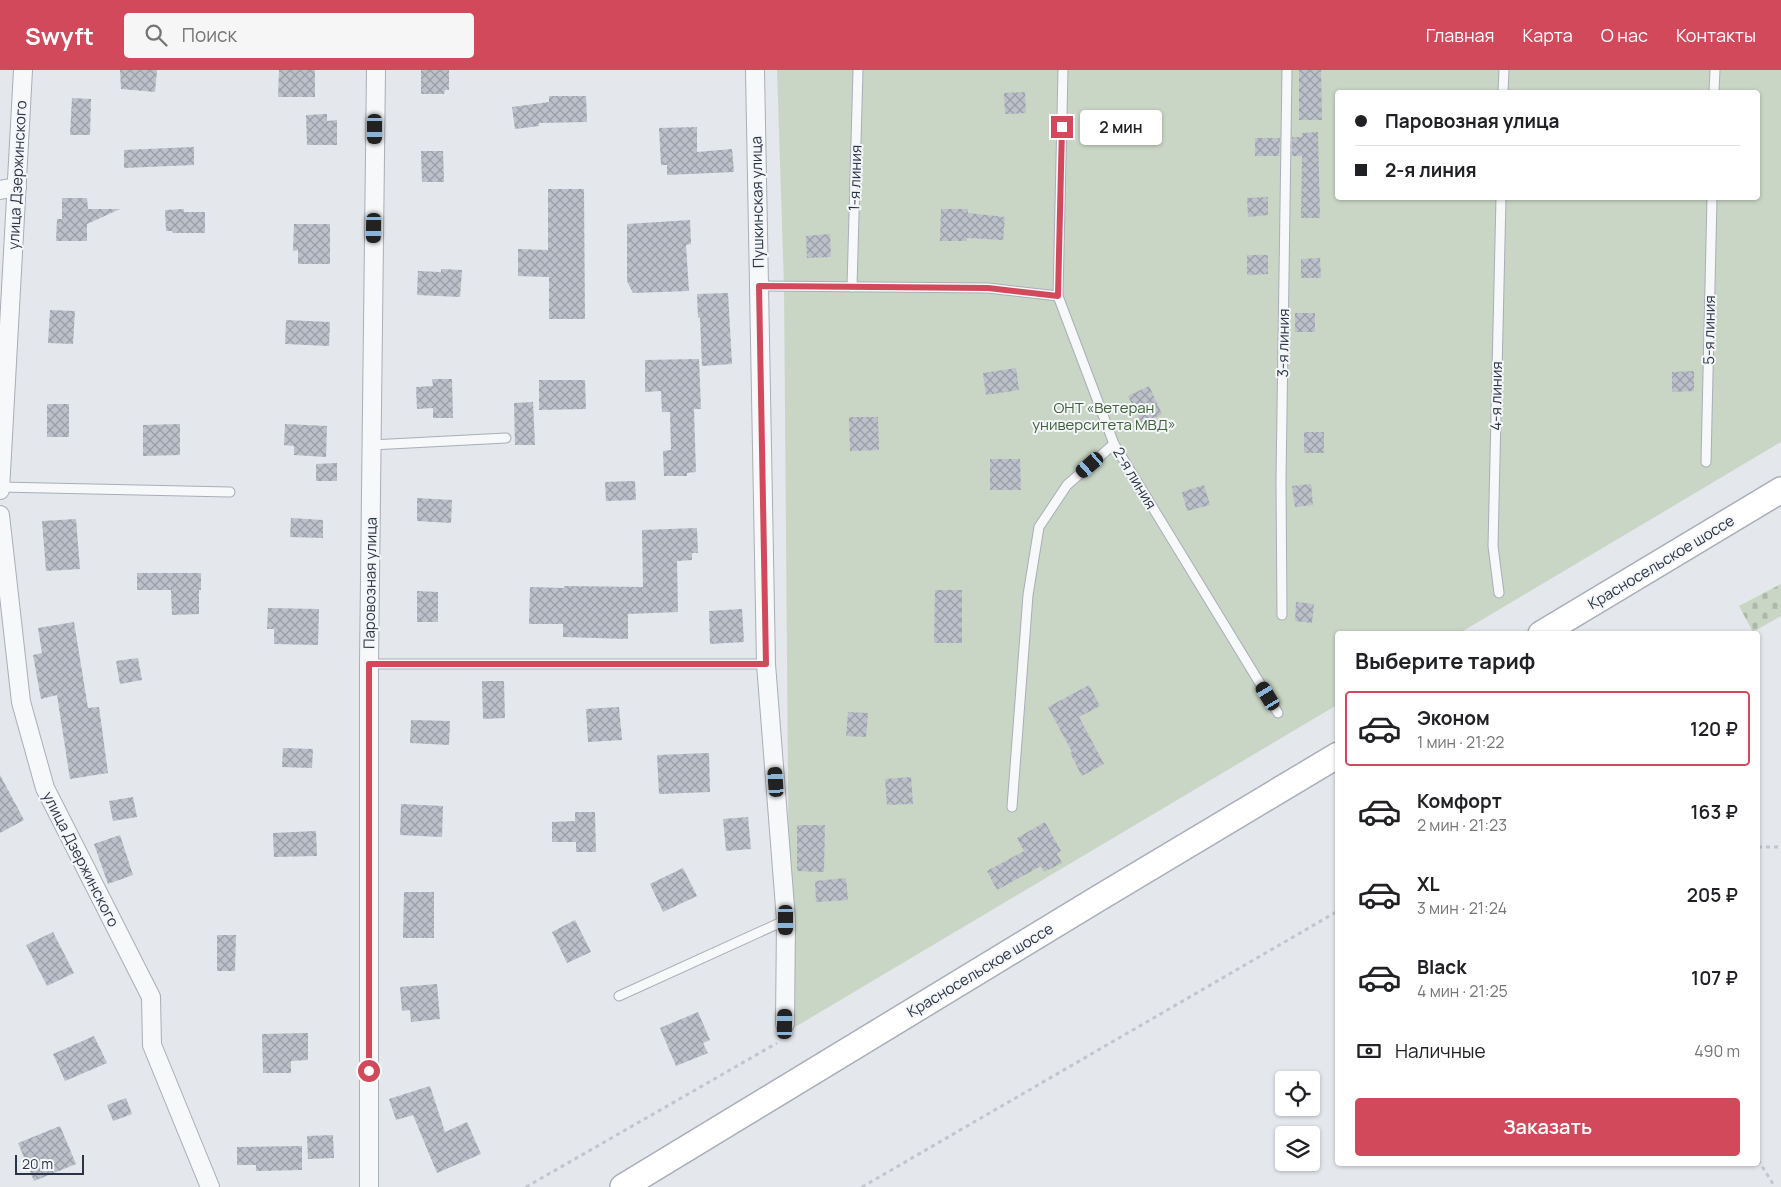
<!DOCTYPE html>
<html lang="ru">
<head>
<meta charset="utf-8">
<style>
	:root { --surface:#fff; --page:#f6f6f6; --text:#202124; --muted:#757577; --line:#e0e0e0; --accent:#d1495b }
	body { margin:0; font-family:Manrope,sans-serif; background:var(--page); color:var(--text); height:100vh; display:flex; flex-direction:column; font-size:19px; white-space:nowrap }
	* { box-sizing:border-box; margin:0 }
	p { font-size:16px; color:var(--muted) }
	.icon { flex:none; width:28px; height:28px; fill:none; stroke:currentColor; stroke-width:2; stroke-linecap:round; stroke-linejoin:round }
	.map { position:relative; flex:1; overflow:hidden }
	.drawer { position:absolute; left:1335px; top:561px; width:425px; height:535px; display:flex; flex-direction:column; background:var(--surface); border-radius:5px; box-shadow:0 1px 4px #0004 }
	.drawer>* { flex:none }
	.banner { position:absolute; left:1335px; top:20px; width:425px; height:110px; border-radius:5px; box-shadow:0 1px 4px #0004; display:grid; align-content:center; height:110px; padding:0 20px; background:var(--surface) }
	.fabs { position:absolute; left:1275px; top:1001px; display:grid; gap:10px }
	.fabs a { display:grid; place-items:center; width:45px; height:45px; border-radius:5px; background:var(--surface); box-shadow:0 1px 4px #0004; font-size:25px }
	.scale { position:absolute; left:15px; bottom:12px; width:69px; box-sizing:border-box; padding-left:5px; border:2px solid #2b3445; border-top:0; font-size:14px; line-height:18px; white-space:nowrap; color:#2b3445; -webkit-text-stroke:4px #f4f6f9; paint-order:stroke }
	.end { position:absolute; width:22px; height:22px; margin:-11px; border:6px solid #d1495b; background:#fff; box-shadow:0 0 0 2px #fff }
	.from { border-radius:50% }
	.bubble { position:absolute; height:35px; border-radius:5px; background:var(--surface); box-shadow:0 1px 4px #0004; font-size:16px; font-weight:600; line-height:35px; text-align:center }
	.car { position:absolute; width:15px; height:30px; margin:-15px -8px; border-radius:6px; box-shadow:0 0 4px 1px #0007; background:linear-gradient(#222 24%,#8ab4d8 0 40%,#222 0 76%,#8ab4d8 0 86%,#222 0) }
	.banner b { display:flex; align-items:center; gap:18px; height:48px; font-size:19px }
	.banner b+b { border-top:1px solid var(--line) }
	.banner i { width:12px; height:12px; background:var(--text) }
	ul { padding:0; list-style:none }
	li { display:flex; align-items:center; gap:15px; height:75px; margin:0 10px 8px; padding:0 10px; border:2px solid transparent; border-radius:5px }
	li div { flex:1 }
	li b { display:block; font-size:19px }
	li em { font-style:normal; font-weight:600 }
	li.selected { border-color:var(--accent) }
	li>.icon { width:45px; height:45px; stroke-width:1.5 }
	h2 { padding:0 20px; font-size:22px; line-height:60px }
	.pay { display:flex; align-items:center; gap:12px; height:55px; padding:0 20px; font-size:19px }
	.pay p { margin-inline-start:auto }
	.primary-button { display:flex; gap:10px; margin-top:auto; padding:10px 20px }
	.primary-button a { flex:1; height:58px; border-radius:5px; background:var(--accent); color:#fff; font-size:20px; font-weight:600; line-height:58px; text-align:center }
	header { display:flex; align-items:center; gap:30px; box-sizing:border-box; height:70px; padding:0 25px; background:var(--accent); color:#fff }
	header strong { font-size:24px }
	nav { display:flex; gap:28px; margin-inline-start:auto; font-size:18px }
	.search { width:350px; height:45px; background:var(--page); display:flex; align-items:center; gap:12px; box-sizing:border-box; padding:0 18px; border-radius:5px; color:var(--muted); font-size:19px }
	.map>svg:first-child { display:block }
	.cemetery { fill:url(#cemetery-stones) }
	.garden { fill:#c9d6c5; fill-rule:evenodd }
	.building { fill:url(#building-cross-hatch) }
	.lines { fill:none; stroke-linecap:round; stroke-linejoin:round }
	.service-casing { stroke:#a9aeb7; stroke-width:11 }
	.minor-casing { stroke:#a9aeb7; stroke-width:20 }
	.secondary-casing { stroke:#a9aeb7; stroke-width:28 }
	.path { stroke:#c2c5cb; stroke-width:3; stroke-dasharray:4 4; stroke-linecap:butt }
	.service { stroke:#f7f8fa; stroke-width:9 }
	.minor { stroke:#f7f8fa; stroke-width:18 }
	.secondary { stroke:#fff; stroke-width:25 }
	.route { stroke:#d1495b; stroke-width:6 }
	.labels { text-anchor:middle; dominant-baseline:central; stroke-width:4; stroke-linejoin:round; paint-order:stroke }
	.street-label { font-size:15px; fill:#2b3445; stroke:#f4f6f9 }
	.park-label { font-size:15px; fill:#3f6138; stroke:#f4f6f9 }
</style>
</head>
<body>
<header>
<strong>Swyft</strong>
<div class="search"><svg class="icon" aria-label="search" viewBox="0 0 24 24"><circle cx="10" cy="10" r="6"/><path d="M15 15l6 6"/></svg>Поиск</div>
<nav><a>Главная</a><a>Карта</a><a>О нас</a><a>Контакты</a></nav>
</header>
<div class="map">
<svg width="1781" height="1117" viewBox="0 0 1781 1117">
	<defs>
		<pattern id="cemetery-stones" width="16" height="16" patternUnits="userSpaceOnUse" patternTransform="scale(1.25)"><rect width="16" height="16" fill="#c9d6c5"/><path d="M2 7V4a2 2 0 0 1 4 0v3zM10 15v-3a2 2 0 0 1 4 0v3z" fill="#adb8ab"/></pattern>
		<pattern id="building-cross-hatch" width="8" height="8" patternUnits="userSpaceOnUse" patternTransform="scale(1.25)"><rect width="8" height="8" fill="#bbc0ca"/><path d="M0 0l8 8M0 8l8-8" fill="none" stroke="#989da6"/></pattern>
	</defs>
	<rect width="100%" height="100%" fill="#e4e7ec"/>
	<path class="cemetery" d="M1781,514V546L1753,562L1739,536Z"/>
	<path class="garden" d="M777,0H1781V372L1458,564H1338L1337,635L790,960L784,217ZM1338,22H1758V128H1338Z"/>
	<g class="building">
		<path d="M120,0H157L155,22L121,19Z"/>
		<path d="M279,0H315V27H278Z"/>
		<path d="M421,0H449V20H445L444,24H421Z"/>
		<path d="M1299,0H1321L1322,50H1299Z"/>
		<path d="M1025,22L1026,43L1005,44L1004,23Z"/>
		<path d="M549,26H586L587,52L539,53V56L515,59L512,37L549,32Z"/>
		<path d="M72,28L91,29L90,65H70Z"/>
		<path d="M327,44V51L337,50V75H307L306,45Z"/>
		<path d="M697,57V82L732,79L734,102L667,105V95H661L659,58Z"/>
		<path d="M1318,62L1320,148H1301L1302,86H1292V67H1302V63Z"/>
		<path d="M1255,68H1280L1279,86H1255Z"/>
		<path d="M194,77V95L124,98V80Z"/>
		<path d="M421,81H443L444,112H422Z"/>
		<path d="M548,119H584L585,249H549V207L518,206V179L548,180Z"/>
		<path d="M1268,127V145L1248,147L1247,128Z"/>
		<path d="M62,128H87L88,139H120L87,154V171H56L57,149H62Z"/>
		<path d="M184,139V142H205V163H173L172,161H166L165,140Z"/>
		<path d="M941,139H968V143L1005,147L1003,170L967,168V171H940Z"/>
		<path d="M690,150L691,174L686,175L689,221L633,223L627,211V154Z"/>
		<path d="M294,154H330V194H298V180L293,181Z"/>
		<path d="M830,164L831,187L807,188L806,166Z"/>
		<path d="M1247,185H1268V204L1247,205Z"/>
		<path d="M1320,188L1321,208H1301V189Z"/>
		<path d="M441,199L462,200L460,227L417,225L418,201L441,202Z"/>
		<path d="M728,223L732,294L702,296L700,247L698,248L697,224Z"/>
		<path d="M50,240L75,241L73,274L48,273Z"/>
		<rect x="1295" y="243" width="20" height="19"/>
		<path d="M286,250L330,252L329,276L285,274Z"/>
		<path d="M699,289L701,339H694L696,402L687,403V406H664L663,381L671,380L670,342H662L661,321L645,322V290Z"/>
		<path d="M1016,298L1019,320L986,325L983,303Z"/>
		<path d="M1694,301V321L1672,322V302Z"/>
		<path d="M432,309H452L453,348H433V338L417,339L416,317L433,316Z"/>
		<path d="M539,310H585L586,339L539,340Z"/>
		<path d="M1149,316L1162,344L1142,354L1128,326Z"/>
		<path d="M533,332L535,375H515L514,333Z"/>
		<rect x="47" y="334" width="22" height="33"/>
		<path d="M849,347H878L879,380L850,381Z"/>
		<path d="M180,354V385L143,386V355Z"/>
		<path d="M285,354L327,356L326,387L294,385V376L284,375Z"/>
		<rect x="1304" y="362" width="20" height="21"/>
		<path d="M990,389H1020L1021,420H990Z"/>
		<path d="M337,393V411H316V394Z"/>
		<path d="M635,411L636,430L606,431L605,412Z"/>
		<path d="M1311,414L1313,435L1295,437L1292,416Z"/>
		<path d="M1204,415L1210,435L1187,441L1182,422Z"/>
		<path d="M417,428L452,430L451,453L417,451Z"/>
		<path d="M291,448L323,450V468L290,467Z"/>
		<path d="M76,449L80,499L46,501L42,451Z"/>
		<path d="M697,458L698,483H692V490L677,491L678,542L628,544V569L563,567V554H529L530,517L564,518V516L643,517L642,460Z"/>
		<path d="M137,503H201V520H199V544L172,545L171,520H137Z"/>
		<path d="M935,520H962V573H934Z"/>
		<path d="M417,521L438,522V552H417Z"/>
		<path d="M1296,532L1314,534L1312,553L1295,551Z"/>
		<path d="M268,538L319,539L318,575L274,574V559H267Z"/>
		<path d="M742,539L744,572L710,574L709,541Z"/>
		<path d="M74,552L88,638L99,637L108,703L70,709L57,625L41,629L33,585L42,583L38,558Z"/>
		<path d="M138,588L142,610L120,614L116,591Z"/>
		<path d="M482,611H504L505,648L483,649Z"/>
		<path d="M1089,615L1100,636L1079,647L1104,694L1082,706L1070,683L1072,682L1048,637Z"/>
		<path d="M619,637L622,670L588,672L586,639Z"/>
		<path d="M848,642L868,643L866,667L846,666Z"/>
		<path d="M411,650L450,651L449,675L410,673Z"/>
		<path d="M283,678L313,679L312,698L282,697Z"/>
		<path d="M709,683L710,722L659,724L657,685Z"/>
		<path d="M0,705L24,750L0,763Z"/>
		<path d="M911,707L913,734L887,735L885,709Z"/>
		<path d="M133,727L137,747L113,751L109,731Z"/>
		<path d="M401,734L443,736L442,767L400,765Z"/>
		<path d="M575,742H595L596,782H576V772H552V752L575,751Z"/>
		<path d="M748,747L751,779L726,781L723,749Z"/>
		<path d="M1045,752L1061,781L1057,783L1062,793L1044,802L1041,796L997,820L987,801L1024,781L1017,768Z"/>
		<path d="M797,755H825L824,802L797,801Z"/>
		<path d="M316,761L317,786L274,787L273,763Z"/>
		<path d="M120,765L133,805L108,814L94,774Z"/>
		<path d="M683,798L697,826L663,842L650,814Z"/>
		<path d="M846,808L848,830L816,832L815,811Z"/>
		<path d="M404,822H434V868H403Z"/>
		<path d="M575,850L591,882L567,893L552,862Z"/>
		<path d="M53,862L74,903L47,916L26,875Z"/>
		<path d="M217,865H236L235,901H217Z"/>
		<path d="M437,914L440,949L411,952L410,940L402,941L400,917Z"/>
		<path d="M698,942L710,970L703,973L708,983L676,996L660,958Z"/>
		<path d="M308,963V990L291,991V1003H263L262,964Z"/>
		<path d="M94,966L107,993L65,1011L53,984Z"/>
		<path d="M430,1016L445,1062L467,1052L481,1084L437,1103L413,1045L396,1050L389,1029Z"/>
		<path d="M126,1028L132,1044L113,1051L107,1035Z"/>
		<path d="M60,1056L76,1094L34,1111L18,1073Z"/>
		<path d="M333,1065L334,1088L308,1089L307,1066Z"/>
		<path d="M302,1076V1100L256,1101V1095H237V1077Z"/>
	</g>
	<g class="lines">
		<defs>
			<g id="service">
				<path d="M1063,0L1058,226L1114,374L1278,643"/>
				<path d="M1503,22L1504,0"/>
				<path d="M1714,22L1715,0"/>
				<path d="M759,216L988,218L1058,226"/>
				<path d="M852,217L858,0"/>
				<path d="M371,375L506,368"/>
				<path d="M1706,392L1712,128"/>
				<path d="M0,417L230,422"/>
				<path d="M1499,523L1493,476L1501,128"/>
				<path d="M1282,545L1281,410L1287,0"/>
				<path d="M369,594H766"/>
				<path d="M1012,737L1028,525L1039,457L1067,415L1114,374"/>
				<path d="M619,926L786,850"/>
			</g>
			<g id="minor">
				<path d="M755,0L766,594L786,850L785,954"/>
				<path d="M0,120L17,117"/>
				<path d="M0,420L23,0"/>
				<path d="M0,445L21,632L45,718L151,927L152,975L210,1117"/>
				<path d="M369,1117V594L376,0"/>
			</g>
			<g id="secondary">
				<path d="M1541,564L1781,420"/>
				<path d="M623,1117L1099,828L1338,685"/>
			</g>
		</defs>
		<use href="#service" class="service-casing"/>
		<use href="#minor" class="minor-casing"/>
		<use href="#secondary" class="secondary-casing"/>
		<g class="path">
			<path d="M1758,777H1781"/>
			<path d="M1758,1090L1775,1117"/>
			<path d="M526,1117L777,973"/>
			<path d="M862,1117L1338,841"/>
		</g>
		<use href="#service" class="service"/>
		<use href="#minor" class="minor"/>
		<use href="#secondary" class="secondary"/>
	</g>
	<g class="lines">
		<path class="route" d="M369,1001V594H766L759,216L988,218L1058,226L1062,57"/>
	</g>
	<g class="labels">
		<g class="street-label">
			<text transform="translate(17 105) rotate(-87)">улица Дзержинского</text>
			<text transform="translate(855 108) rotate(-88)">1-я линия</text>
			<text transform="translate(757 132) rotate(-91)">Пушкинская улица</text>
			<text transform="translate(1709 260) rotate(-89)">5-я линия</text>
			<text transform="translate(1283 273) rotate(-89)">3-я линия</text>
			<text transform="translate(1496 326) rotate(-89)">4-я линия</text>
			<text transform="translate(1135 408) rotate(59)">2-я линия</text>
			<text transform="translate(1661 492) rotate(-31)">Красносельское шоссе</text>
			<text transform="translate(370 513) rotate(-89)">Паровозная улица</text>
			<text transform="translate(81 789) rotate(63)">улица Дзержинского</text>
			<text transform="translate(980 900) rotate(-31)">Красносельское шоссе</text>
		</g>
		<g class="park-label">
			<text x="1104" y="337">ОНТ «Ветеран<tspan x="1104" dy="17">университета МВД»</tspan></text>
		</g>
	</g>
</svg>
<div class="fabs">
<a><svg class="icon" aria-label="locate" viewBox="0 0 24 24"><circle cx="12" cy="12" r="6"/><path d="M12 2v4M12 18v4M2 12h4M18 12h4"/></svg></a>
<a><svg class="icon" aria-label="layers" viewBox="0 0 24 24"><path d="M12 4l9 5-9 5-9-5zM3 14l9 5 9-5"/></svg></a>
</div>
<div class="scale">20 m</div>
<i class="end from" style="left:369px;top:1001px"></i>
<i class="end" style="left:1062px;top:57px"></i>
<div class="bubble" style="left:1080px;top:40px;width:82px">2 мин</div>
<i class="car" style="left:375px;top:59px;rotate:180deg"></i>
<i class="car" style="left:374px;top:158px;rotate:181deg"></i>
<i class="car" style="left:1090px;top:395px;rotate:229deg"></i>
<i class="car" style="left:1268px;top:626px;rotate:329deg"></i>
<i class="car" style="left:776px;top:712px;rotate:356deg"></i>
<i class="car" style="left:786px;top:850px;rotate:180deg"></i>
<i class="car" style="left:785px;top:954px;rotate:1deg"></i>
<div class="banner">
<b><i class="from"></i>Паровозная улица</b>
<b><i></i>2-я линия</b>
</div>
<section class="drawer">
<h2>Выберите тариф</h2>
<ul>
<li class="selected"><svg class="icon" aria-label="car" viewBox="0 0 24 24"><path d="M5 17H2v-5l4-1 3-4h7l3 4 3 1v5h-3M9 17h6M6 11h13"/><circle cx="7" cy="17" r="2"/><circle cx="17" cy="17" r="2"/></svg><div><b>Эконом</b><p>1 мин · 21:22</p></div><em>120 ₽</em></li>
<li><svg class="icon" aria-label="car" viewBox="0 0 24 24"><path d="M5 17H2v-5l4-1 3-4h7l3 4 3 1v5h-3M9 17h6M6 11h13"/><circle cx="7" cy="17" r="2"/><circle cx="17" cy="17" r="2"/></svg><div><b>Комфорт</b><p>2 мин · 21:23</p></div><em>163 ₽</em></li>
<li><svg class="icon" aria-label="car" viewBox="0 0 24 24"><path d="M5 17H2v-5l4-1 3-4h7l3 4 3 1v5h-3M9 17h6M6 11h13"/><circle cx="7" cy="17" r="2"/><circle cx="17" cy="17" r="2"/></svg><div><b>XL</b><p>3 мин · 21:24</p></div><em>205 ₽</em></li>
<li><svg class="icon" aria-label="car" viewBox="0 0 24 24"><path d="M5 17H2v-5l4-1 3-4h7l3 4 3 1v5h-3M9 17h6M6 11h13"/><circle cx="7" cy="17" r="2"/><circle cx="17" cy="17" r="2"/></svg><div><b>Black</b><p>4 мин · 21:25</p></div><em>107 ₽</em></li>
</ul>
<div class="pay"><svg class="icon" aria-label="cash" viewBox="0 0 24 24"><path d="M3 7h18v10H3z"/><circle cx="12" cy="12" r="2"/></svg>Наличные<p>490 m</p></div>
<div class="primary-button"><a>Заказать</a></div>
</section>
</div>
</body>
</html>
